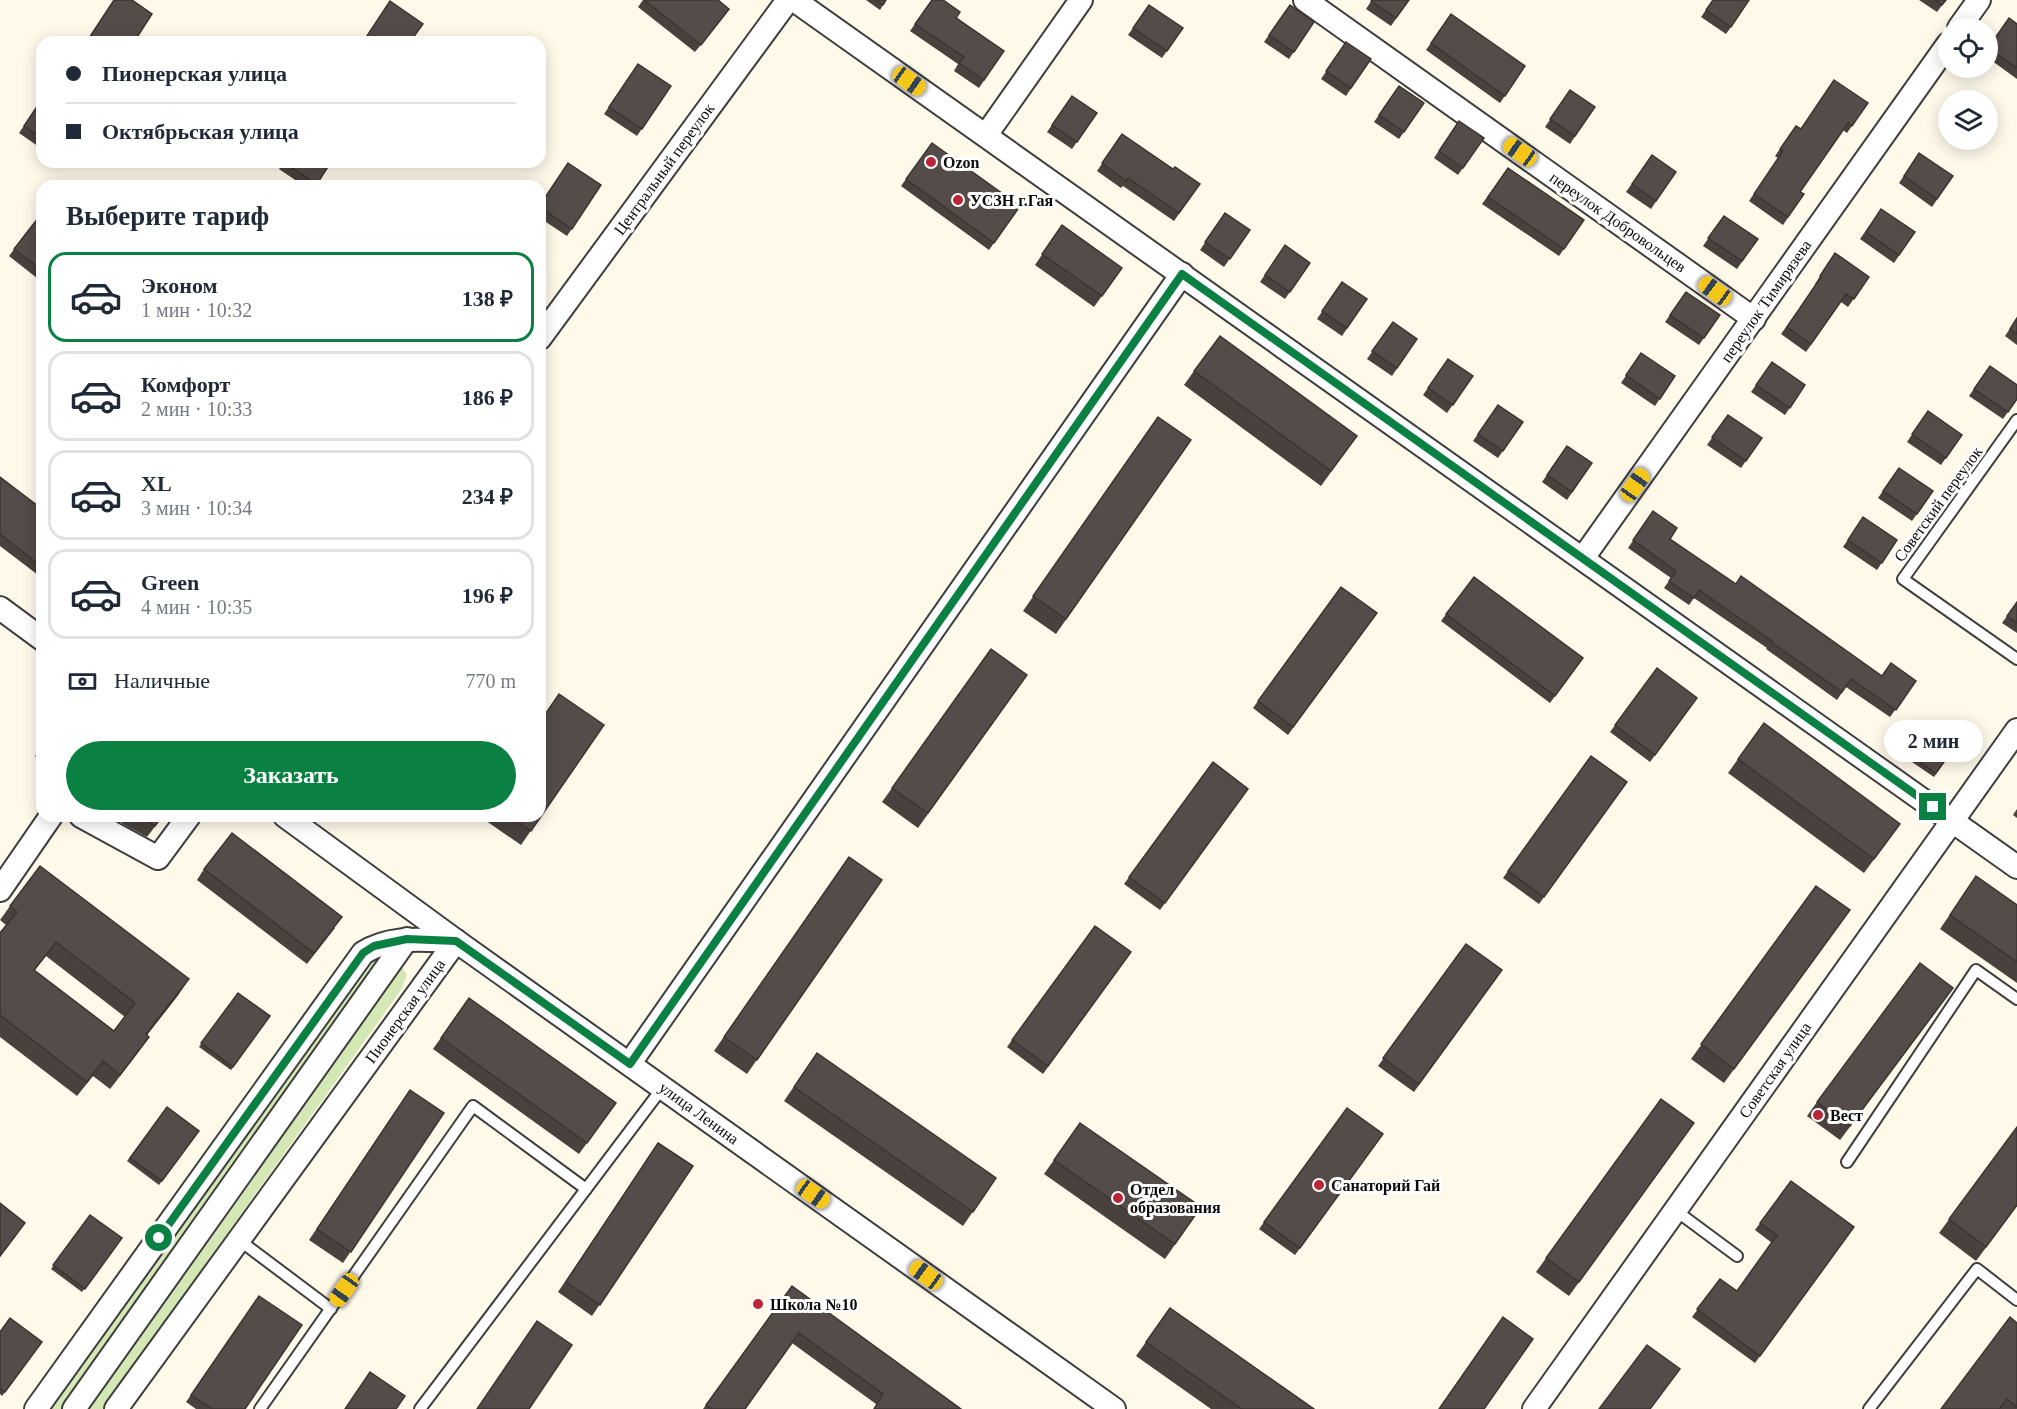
<!DOCTYPE html>
<html lang="ru">
<head>
<meta charset="utf-8">
<style>
	:root { --surface:#fff; --page:#f2f2f3; --text:#1f2937; --muted:#747a83; --line:#e0e1e3; --accent:#0b8043 }
	body { margin:0; font-family:"Times New Roman",serif; background:var(--page); color:var(--text); height:100vh; display:flex; flex-direction:column; font-size:22px; white-space:nowrap }
	* { box-sizing:border-box; margin:0 }
	p { font-size:20px; color:var(--muted) }
	.icon { flex:none; width:33px; height:33px; fill:none; stroke:currentColor; stroke-width:2; stroke-linecap:round; stroke-linejoin:round }
	.map { position:relative; flex:1; overflow:hidden }
	.drawer { position:absolute; left:36px; top:180px; width:510px; height:642px; display:flex; flex-direction:column; background:var(--surface); border-radius:18px; box-shadow:0 3px 15px #0003 }
	.drawer>* { flex:none }
	.banner { position:absolute; left:36px; top:36px; width:510px; height:132px; border-radius:18px; box-shadow:0 3px 15px #0003; display:grid; align-content:center; height:132px; padding:0 30px; background:var(--surface) }
	.buttons { position:absolute; left:1938px; top:18px; display:grid; gap:12px }
	.buttons a { display:grid; place-items:center; width:60px; height:60px; border-radius:50%; background:var(--surface); box-shadow:0 3px 15px #0003; font-size:30px }
	.end { position:absolute; width:27px; height:27px; margin:-14px; border:8px solid #0b8043; background:#fff; box-shadow:0 0 0 3px #fff }
	.from { border-radius:50% }
	.bubble { position:absolute; height:42px; border-radius:21px; background:var(--surface); box-shadow:0 3px 15px #0003; font-size:20px; font-weight:800; line-height:42px; text-align:center }
	.car { position:absolute; width:18px; height:36px; margin:-18px -9px; border-radius:8px; box-shadow:0 0 4px 2px #0007; background:linear-gradient(#f5c518 24%,#345 0 40%,#f5c518 0 76%,#345 0 86%,#f5c518 0) }
	.banner b { display:flex; align-items:center; gap:21px; height:57px; font-size:22px }
	.banner b+b { border-top:2px solid var(--line) }
	.banner i { width:15px; height:15px; background:var(--text) }
	ul { padding:0; list-style:none }
	li { display:flex; align-items:center; gap:18px; height:90px; margin:0 12px 9px; padding:0 18px; border:3px solid var(--line); border-radius:18px }
	li div { flex:1 }
	li b { display:block; font-size:22px }
	li em { font-style:normal; font-weight:800 }
	li.on { border-color:var(--accent) }
	li>.icon { width:54px; height:54px; stroke-width:1.5 }
	h2 { padding:0 30px; font-size:27px; line-height:72px }
	.pay { display:flex; align-items:center; gap:15px; height:66px; padding:0 30px; font-size:22px }
	.pay p { margin-inline-start:auto }
	.cta { display:flex; gap:12px; margin-top:auto; padding:12px 30px }
	.cta a { flex:1; height:69px; border-radius:36px; background:var(--accent); color:#fff; font-size:24px; font-weight:800; line-height:69px; text-align:center }
	.map>svg:first-child { display:block }
	.grass { fill:#d4e8b5 }
	.lines { fill:none; stroke-linecap:round; stroke-linejoin:round }
	.lane-casing { stroke:#3e3e3e; stroke-width:14 }
	.street-casing { stroke:#3e3e3e; stroke-width:26 }
	.lane { stroke:#fff; stroke-width:10 }
	.street { stroke:#fff; stroke-width:22 }
	.wall { fill:#48413e; fill-rule:evenodd }
	.shaded-wall { fill:#3b3532 }
	.building { fill:#544c48; stroke:#3b3532; stroke-width:1.5; fill-rule:evenodd }
	.route { stroke:#0b8043; stroke-width:8 }
	.poi-dot { fill:#ba2538; stroke:#fff; stroke-width:2 }
	.labels { text-anchor:middle; dominant-baseline:central; stroke-width:6; stroke-linejoin:round; paint-order:stroke }
	.poi-label { font-size:16px; font-weight:bold; fill:#0b0b0b; stroke:#fff; text-anchor:start }
	.street-label { font-size:16px; fill:#0b0b0b; stroke:#fff }
</style>
</head>
<body>
<div class="map">
<svg width="2017" height="1409" viewBox="0 0 2017 1409">
	<rect width="100%" height="100%" fill="#fff9ea"/>
	<path class="grass" d="M377,953L396,956L407,975L401,990L102,1409H45L362,962Z"/>
	<g class="lines">
		<defs>
			<g id="lane">
				<path d="M2017,420L1903,579L2017,659"/>
				<path d="M1847,1162L1976,970L2017,999"/>
				<path d="M1675,1210L1737,1256"/>
				<path d="M239,1240L331,1309"/>
				<path d="M260,1409L473,1106L586,1189"/>
				<path d="M420,1409L663,1087"/>
				<path d="M1869,1409L1977,1269L2017,1300"/>
			</g>
			<g id="street">
				<path d="M794,0L2017,867"/>
				<path d="M1305,0L1754,319"/>
				<path d="M1959,28L1979,0"/>
				<path d="M986,135L1081,0"/>
				<path d="M540,338L788,0"/>
				<path d="M1583,558L1948,44"/>
				<path d="M0,608L42,639"/>
				<path d="M81,816L158,858L189,816"/>
				<path d="M285,816L456,941L1114,1409"/>
				<path d="M0,890L51,816"/>
				<path d="M630,1063L1182,274"/>
				<path d="M36,1409L363,953C391,935 424,940 456,941"/>
				<path d="M74,1409L407,939"/>
				<path d="M116,1409L456,941"/>
				<path d="M1534,1409L2017,730"/>
			</g>
		</defs>
		<use href="#lane" class="lane-casing"/>
		<use href="#street" class="street-casing"/>
		<use href="#lane" class="lane"/>
		<use href="#street" class="street"/>
	</g>
	<g class="wall">
		<path d="M114,0L134,42H86Z"/>
		<path d="M643,0L724,16L695,52L638,7Z"/>
		<path d="M866,0H886L880,10Z"/>
		<path d="M932,0L1004,51L979,88L954,71L958,64L910,31Z"/>
		<path d="M1372,0H1409L1391,26L1366,9Z"/>
		<path d="M1713,0L1731,27L1726,34L1701,17Z"/>
		<path d="M1919,0H1946L1937,12Z"/>
		<path d="M1149,5L1183,28L1162,58L1128,35Z"/>
		<path d="M1290,5L1314,22L1289,59L1264,42Z"/>
		<path d="M1451,14L1525,66L1500,103L1426,50Z"/>
		<path d="M2009,18L2017,24V79L1988,58V49Z"/>
		<path d="M1346,42L1371,59L1346,96L1321,79Z"/>
		<path d="M638,64L671,86L637,136L604,114Z"/>
		<path d="M1399,86L1424,103L1399,139L1374,122Z"/>
		<path d="M1570,90L1595,107L1570,144L1545,127Z"/>
		<path d="M1072,96L1097,113L1072,149L1047,132Z"/>
		<path d="M42,99V149L19,133Z"/>
		<path d="M1868,103L1847,133L1843,130L1800,192L1804,194L1783,225L1749,201L1778,158L1775,156L1796,126L1800,129Z"/>
		<path d="M1459,121L1484,138L1458,175L1434,158Z"/>
		<path d="M1122,134L1173,169L1200,184L1174,221L1123,186L1121,188L1097,171Z"/>
		<path d="M932,143L1020,206L989,250L901,186Z"/>
		<path d="M1919,153L1953,176L1932,207L1899,183Z"/>
		<path d="M1652,155L1676,172L1651,209L1626,192Z"/>
		<path d="M284,162H331L315,186H304L279,169Z"/>
		<path d="M1508,168L1584,220L1559,256L1482,204Z"/>
		<path d="M601,185L567,236L540,218V205Z"/>
		<path d="M1881,209L1915,232L1894,263L1860,239Z"/>
		<path d="M42,213V282L9,256Z"/>
		<path d="M1225,213L1250,230L1224,267L1200,250Z"/>
		<path d="M1724,216L1758,239L1737,269L1703,246Z"/>
		<path d="M1062,225L1122,268L1094,307L1035,265Z"/>
		<path d="M1285,245L1310,263L1285,299L1260,282Z"/>
		<path d="M1835,253L1869,277L1848,307L1841,302L1806,352L1781,334L1816,285L1815,284Z"/>
		<path d="M1342,282L1367,299L1342,336L1317,319Z"/>
		<path d="M1686,292L1720,315L1699,345L1665,322Z"/>
		<path d="M2017,318V345L2005,336Z"/>
		<path d="M1393,322L1417,339L1392,376L1367,359Z"/>
		<path d="M1641,353L1675,376L1655,406L1621,383Z"/>
		<path d="M1448,359L1473,376L1447,413L1423,395Z"/>
		<path d="M1772,362L1805,385L1785,415L1751,392Z"/>
		<path d="M1990,366L2017,399L2003,419L1969,396Z"/>
		<path d="M1194,371L1357,436L1321,486L1184,385Z"/>
		<path d="M1498,405L1523,422L1498,458L1473,441Z"/>
		<path d="M1928,411L1962,435L1941,465L1907,442Z"/>
		<path d="M1728,415L1762,438L1741,468L1707,445Z"/>
		<path d="M1158,417L1191,440L1056,634L1023,611Z"/>
		<path d="M1567,446L1592,463L1567,500L1542,482Z"/>
		<path d="M1899,468L1933,491L1912,521L1878,498Z"/>
		<path d="M0,477L42,509V578L0,546Z"/>
		<path d="M1653,511L1670,539L1736,584L1882,676L1916,681L1890,717L1846,687L1837,700L1766,649L1767,648L1694,598L1689,605L1664,588L1671,578L1628,548Z"/>
		<path d="M1863,517L1897,540L1877,570L1843,547Z"/>
		<path d="M1474,577L1583,658L1550,703L1441,621Z"/>
		<path d="M1341,587L1377,613L1288,735L1253,708Z"/>
		<path d="M2017,602V633L2002,623Z"/>
		<path d="M991,649L1027,675L918,828L882,802Z"/>
		<path d="M1657,668L1697,698L1650,762L1610,732Z"/>
		<path d="M604,725L521,845L479,816H540Z"/>
		<path d="M1932,727L1957,744L1934,777L1909,760Z"/>
		<path d="M42,746V761L35,756Z"/>
		<path d="M1591,756L1627,782L1539,904L1503,878Z"/>
		<path d="M1738,759L1900,824L1864,873L1728,773Z"/>
		<path d="M1213,762L1248,789L1160,910L1124,884Z"/>
		<path d="M2017,809V818L2013,815Z"/>
		<path d="M113,816H163L147,837L123,824Z"/>
		<path d="M849,857L882,880L747,1074L714,1051Z"/>
		<path d="M204,869L335,928L307,964L197,880Z"/>
		<path d="M1976,876L2017,905V983L1940,929Z"/>
		<path d="M1816,886L1850,910L1724,1083L1691,1059Z"/>
		<path d="M10,906L179,994L147,1035L139,1051L110,1089L93,1076L77,1096L0,1037V933L6,925L0,920ZM46,956L125,1017L114,1031L34,970Z"/>
		<path d="M1095,926L1131,952L1043,1074L1007,1047Z"/>
		<path d="M1466,944L1502,970L1414,1092L1378,1066Z"/>
		<path d="M1953,988L1840,1140L1807,1116L1817,1102Z"/>
		<path d="M238,993L270,1016L231,1070L199,1047Z"/>
		<path d="M469,998L616,1103L579,1154L433,1049Z"/>
		<path d="M817,1053L996,1178L963,1226L784,1101Z"/>
		<path d="M410,1090L444,1113L343,1263L309,1240Z"/>
		<path d="M1661,1099L1694,1123L1569,1296L1536,1272Z"/>
		<path d="M167,1107L199,1131L159,1185L127,1161Z"/>
		<path d="M1347,1108L1383,1134L1295,1255L1259,1229Z"/>
		<path d="M1080,1123L1201,1207L1165,1259L1044,1174Z"/>
		<path d="M2017,1127V1206L1976,1261L1939,1233Z"/>
		<path d="M658,1143L693,1166L592,1316L558,1292Z"/>
		<path d="M1791,1181L1854,1227L1755,1363L1692,1317L1720,1279L1737,1291L1772,1243L1755,1230Z"/>
		<path d="M90,1215L122,1238L82,1292L51,1269Z"/>
		<path d="M792,1286L961,1409L876,1404L792,1343L745,1409H703Z"/>
		<path d="M259,1296L245,1409H196L186,1402Z"/>
		<path d="M1170,1308L1314,1409H1211L1136,1356Z"/>
		<path d="M2017,1323V1409H1941Z"/>
		<path d="M0,1332L42,1342L2,1396L0,1394Z"/>
	</g>
	<g class="shaded-wall">
		<path d="M56,942L46,956L24,984L34,970Z"/>
		<path d="M189,979L179,994L136,1049L146,1034Z"/>
		<path d="M1953,988L1943,1002L1840,1140L1850,1126Z"/>
		<path d="M149,1037L139,1051L110,1089L120,1075Z"/>
		<path d="M25,1223L15,1237L0,1257V1256Z"/>
	</g>
	<g class="building">
		<path d="M114,0H132L152,14L134,42H101L91,35Z"/>
		<path d="M644,0H718L729,9L701,45Z"/>
		<path d="M876,0H886L883,5Z"/>
		<path d="M932,0H943L960,12L956,18L1004,51L984,80L959,63L964,57L915,24Z"/>
		<path d="M1372,0H1409L1396,18L1371,1Z"/>
		<path d="M1713,0H1749L1731,27L1706,10Z"/>
		<path d="M1935,0H1946L1942,5Z"/>
		<path d="M390,1L423,24L410,42H363Z"/>
		<path d="M1149,5L1183,28L1167,51L1133,28Z"/>
		<path d="M1290,5L1314,22L1294,52L1269,35Z"/>
		<path d="M1451,14L1525,66L1505,96L1431,43Z"/>
		<path d="M2009,18L2017,24V68L1988,48Z"/>
		<path d="M1346,42L1371,59L1351,88L1326,71Z"/>
		<path d="M638,64L671,86L642,129L609,107Z"/>
		<path d="M1834,80L1868,103L1852,126L1848,123L1800,192L1804,194L1788,217L1754,194L1783,151L1780,149L1796,126L1801,129Z"/>
		<path d="M1399,86L1424,103L1404,132L1379,115Z"/>
		<path d="M1570,90L1595,107L1575,136L1550,119Z"/>
		<path d="M1072,96L1097,113L1077,142L1052,125Z"/>
		<path d="M42,99V138L24,126Z"/>
		<path d="M1459,121L1484,138L1463,168L1439,151Z"/>
		<path d="M1122,134L1173,169L1175,167L1200,184L1179,213L1128,178L1126,181L1102,163Z"/>
		<path d="M932,143L1020,206L994,243L906,179Z"/>
		<path d="M1919,153L1953,176L1937,199L1904,176Z"/>
		<path d="M1652,155L1676,172L1656,201L1632,184Z"/>
		<path d="M284,162H331L317,184Z"/>
		<path d="M568,163L601,185L572,229L540,207V205Z"/>
		<path d="M1508,168L1584,220L1564,249L1488,197Z"/>
		<path d="M1881,209L1915,232L1899,255L1866,232Z"/>
		<path d="M42,213V270L14,249Z"/>
		<path d="M1225,213L1250,230L1230,259L1205,242Z"/>
		<path d="M1724,216L1758,239L1742,261L1708,238Z"/>
		<path d="M1062,225L1122,268L1102,296L1042,254Z"/>
		<path d="M1285,245L1310,263L1290,292L1265,275Z"/>
		<path d="M1835,253L1869,277L1854,299L1846,294L1811,344L1787,327L1821,277L1820,276Z"/>
		<path d="M1342,282L1367,299L1347,328L1322,311Z"/>
		<path d="M1686,292L1720,315L1704,338L1670,315Z"/>
		<path d="M2017,318V334L2010,329Z"/>
		<path d="M1393,322L1417,339L1397,368L1372,351Z"/>
		<path d="M1220,336L1357,436L1331,471L1194,371Z"/>
		<path d="M1641,353L1675,376L1660,399L1626,375Z"/>
		<path d="M1448,359L1473,376L1453,405L1428,388Z"/>
		<path d="M1772,362L1805,385L1790,408L1756,385Z"/>
		<path d="M1990,366L2017,385V399L2008,412L1974,389Z"/>
		<path d="M1498,405L1523,422L1503,451L1478,434Z"/>
		<path d="M1928,411L1962,435L1946,458L1912,434Z"/>
		<path d="M1728,415L1762,438L1746,461L1712,437Z"/>
		<path d="M1158,417L1191,440L1066,619L1033,596Z"/>
		<path d="M1567,446L1592,463L1572,492L1547,475Z"/>
		<path d="M1899,468L1933,491L1917,514L1883,491Z"/>
		<path d="M0,477L42,509V567L0,534Z"/>
		<path d="M1653,511L1677,528L1670,539L1736,584L1741,576L1882,676L1891,663L1916,681L1896,710L1851,679L1842,692L1771,642L1772,641L1699,590L1694,598L1669,581L1676,571L1633,540Z"/>
		<path d="M1863,517L1897,540L1882,563L1848,540Z"/>
		<path d="M1474,577L1583,658L1555,696L1446,614Z"/>
		<path d="M1341,587L1377,613L1293,727L1258,701Z"/>
		<path d="M2017,602V623L2007,616Z"/>
		<path d="M991,649L1027,675L928,813L892,788Z"/>
		<path d="M1657,668L1697,698L1655,755L1615,725Z"/>
		<path d="M559,694L604,725L531,831L510,816H540V722Z"/>
		<path d="M1764,723L1900,824L1874,859L1738,759Z"/>
		<path d="M1932,727L1957,744L1936,773L1912,757Z"/>
		<path d="M1591,756L1627,782L1544,897L1508,871Z"/>
		<path d="M1213,762L1248,789L1165,903L1129,877Z"/>
		<path d="M137,816H162L155,826Z"/>
		<path d="M232,833L342,917L314,953L204,869Z"/>
		<path d="M849,857L882,880L757,1060L724,1037Z"/>
		<path d="M40,866L189,979L146,1034L149,1037L120,1075L103,1061L87,1082L0,1015V933L17,912L10,906ZM56,942L135,1003L114,1031L34,970Z"/>
		<path d="M1976,876L2017,905V962L1950,915Z"/>
		<path d="M1816,886L1850,910L1734,1069L1701,1044Z"/>
		<path d="M1095,926L1131,952L1048,1066L1012,1040Z"/>
		<path d="M1466,944L1502,970L1419,1084L1383,1058Z"/>
		<path d="M1920,963L1953,988L1850,1126L1817,1102Z"/>
		<path d="M238,993L270,1016L233,1067L201,1043Z"/>
		<path d="M469,998L616,1103L587,1143L441,1038Z"/>
		<path d="M817,1053L996,1178L973,1212L794,1087Z"/>
		<path d="M410,1090L444,1113L351,1252L317,1229Z"/>
		<path d="M1661,1099L1694,1123L1579,1282L1546,1258Z"/>
		<path d="M167,1107L199,1131L162,1181L130,1158Z"/>
		<path d="M1347,1108L1383,1134L1300,1248L1264,1222Z"/>
		<path d="M1080,1123L1201,1207L1175,1244L1054,1160Z"/>
		<path d="M2017,1127V1205L1986,1247L1949,1219Z"/>
		<path d="M658,1143L693,1166L600,1305L566,1282Z"/>
		<path d="M1791,1181L1854,1227L1760,1356L1697,1309L1720,1279L1737,1291L1777,1235L1760,1223Z"/>
		<path d="M0,1203L25,1223L0,1256Z"/>
		<path d="M90,1215L122,1238L85,1289L53,1265Z"/>
		<path d="M792,1286L961,1409H874L883,1394L799,1333L745,1409H712L706,1405Z"/>
		<path d="M259,1296L302,1325L245,1409H212L191,1395Z"/>
		<path d="M1170,1308L1314,1409H1242L1146,1342Z"/>
		<path d="M1503,1317L1533,1339L1484,1409H1439Z"/>
		<path d="M2010,1317L2017,1323V1407L2007,1399L1999,1409H1941Z"/>
		<path d="M10,1318L42,1342L5,1392L0,1389V1332Z"/>
		<path d="M537,1321L572,1345L529,1409H477Z"/>
		<path d="M1647,1345L1680,1369L1650,1409H1599Z"/>
		<path d="M370,1372L405,1396L396,1409H345Z"/>
	</g>
	<g class="lines">
		<path class="route" d="M159,1238L363,953L374,946L407,939L456,941L630,1064L1182,274L1933,807"/>
	</g>
	<g class="poi-dot">
		<circle cx="931" cy="162" r="6"/>
		<circle cx="958" cy="200" r="6"/>
		<circle cx="1818" cy="1115" r="6"/>
		<circle cx="1319" cy="1185" r="6"/>
		<circle cx="1118" cy="1198" r="6"/>
		<circle cx="758" cy="1304" r="6"/>
	</g>
	<g class="labels">
		<g class="poi-label">
			<text x="943" y="162">Ozon</text>
			<text x="970" y="200">УСЗН г.Гая</text>
			<text x="1830" y="1115">Вест</text>
			<text x="1331" y="1185">Санаторий Гай</text>
			<text x="1130" y="1189">Отдел<tspan x="1130" dy="18">образования</tspan></text>
			<text x="770" y="1304">Школа №10</text>
		</g>
		<g class="street-label">
			<text transform="translate(664 169) rotate(-54)">Центральный переулок</text>
			<text transform="translate(1618 222) rotate(35)">переулок Добровольцев</text>
			<text transform="translate(1766 301) rotate(-55)">переулок Тимирязева</text>
			<text transform="translate(1938 504) rotate(-54)">Советский переулок</text>
			<text transform="translate(405 1011) rotate(-54)">Пионерская улица</text>
			<text transform="translate(1775 1070) rotate(-55)">Советская улица</text>
			<text transform="translate(699 1113) rotate(36)">улица Ленина</text>
		</g>
	</g>
</svg>
<div class="buttons">
<a><svg class="icon" aria-label="locate" viewBox="0 0 24 24"><circle cx="12" cy="12" r="6"/><path d="M12 2v4M12 18v4M2 12h4M18 12h4"/></svg></a>
<a><svg class="icon" aria-label="layers" viewBox="0 0 24 24"><path d="M12 4l9 5-9 5-9-5zM3 14l9 5 9-5"/></svg></a>
</div>
<i class="end from" style="left:159px;top:1238px"></i>
<i class="end" style="left:1933px;top:807px"></i>
<div class="bubble" style="left:1884px;top:720px;width:99px">2 мин</div>
<i class="car" style="left:909px;top:81px;rotate:125deg"></i>
<i class="car" style="left:1520px;top:152px;rotate:305deg"></i>
<i class="car" style="left:1715px;top:291px;rotate:306deg"></i>
<i class="car" style="left:1635px;top:485px;rotate:35deg"></i>
<i class="car" style="left:813px;top:1194px;rotate:125deg"></i>
<i class="car" style="left:926px;top:1275px;rotate:306deg"></i>
<i class="car" style="left:344px;top:1290px;rotate:215deg"></i>
<div class="banner">
<b><i class="from"></i>Пионерская улица</b>
<b><i></i>Октябрьская улица</b>
</div>
<section class="drawer">
<h2>Выберите тариф</h2>
<ul>
<li class="on"><svg class="icon" aria-label="car" viewBox="0 0 24 24"><path d="M5 17H2v-5l4-1 3-4h7l3 4 3 1v5h-3M9 17h6M6 11h13"/><circle cx="7" cy="17" r="2"/><circle cx="17" cy="17" r="2"/></svg><div><b>Эконом</b><p>1 мин · 10:32</p></div><em>138 ₽</em></li>
<li><svg class="icon" aria-label="car" viewBox="0 0 24 24"><path d="M5 17H2v-5l4-1 3-4h7l3 4 3 1v5h-3M9 17h6M6 11h13"/><circle cx="7" cy="17" r="2"/><circle cx="17" cy="17" r="2"/></svg><div><b>Комфорт</b><p>2 мин · 10:33</p></div><em>186 ₽</em></li>
<li><svg class="icon" aria-label="car" viewBox="0 0 24 24"><path d="M5 17H2v-5l4-1 3-4h7l3 4 3 1v5h-3M9 17h6M6 11h13"/><circle cx="7" cy="17" r="2"/><circle cx="17" cy="17" r="2"/></svg><div><b>XL</b><p>3 мин · 10:34</p></div><em>234 ₽</em></li>
<li><svg class="icon" aria-label="car" viewBox="0 0 24 24"><path d="M5 17H2v-5l4-1 3-4h7l3 4 3 1v5h-3M9 17h6M6 11h13"/><circle cx="7" cy="17" r="2"/><circle cx="17" cy="17" r="2"/></svg><div><b>Green</b><p>4 мин · 10:35</p></div><em>196 ₽</em></li>
</ul>
<div class="pay"><svg class="icon" aria-label="cash" viewBox="0 0 24 24"><path d="M3 7h18v10H3z"/><circle cx="12" cy="12" r="2"/></svg>Наличные<p>770 m</p></div>
<div class="cta"><a>Заказать</a></div>
</section>
</div>
</body>
</html>
